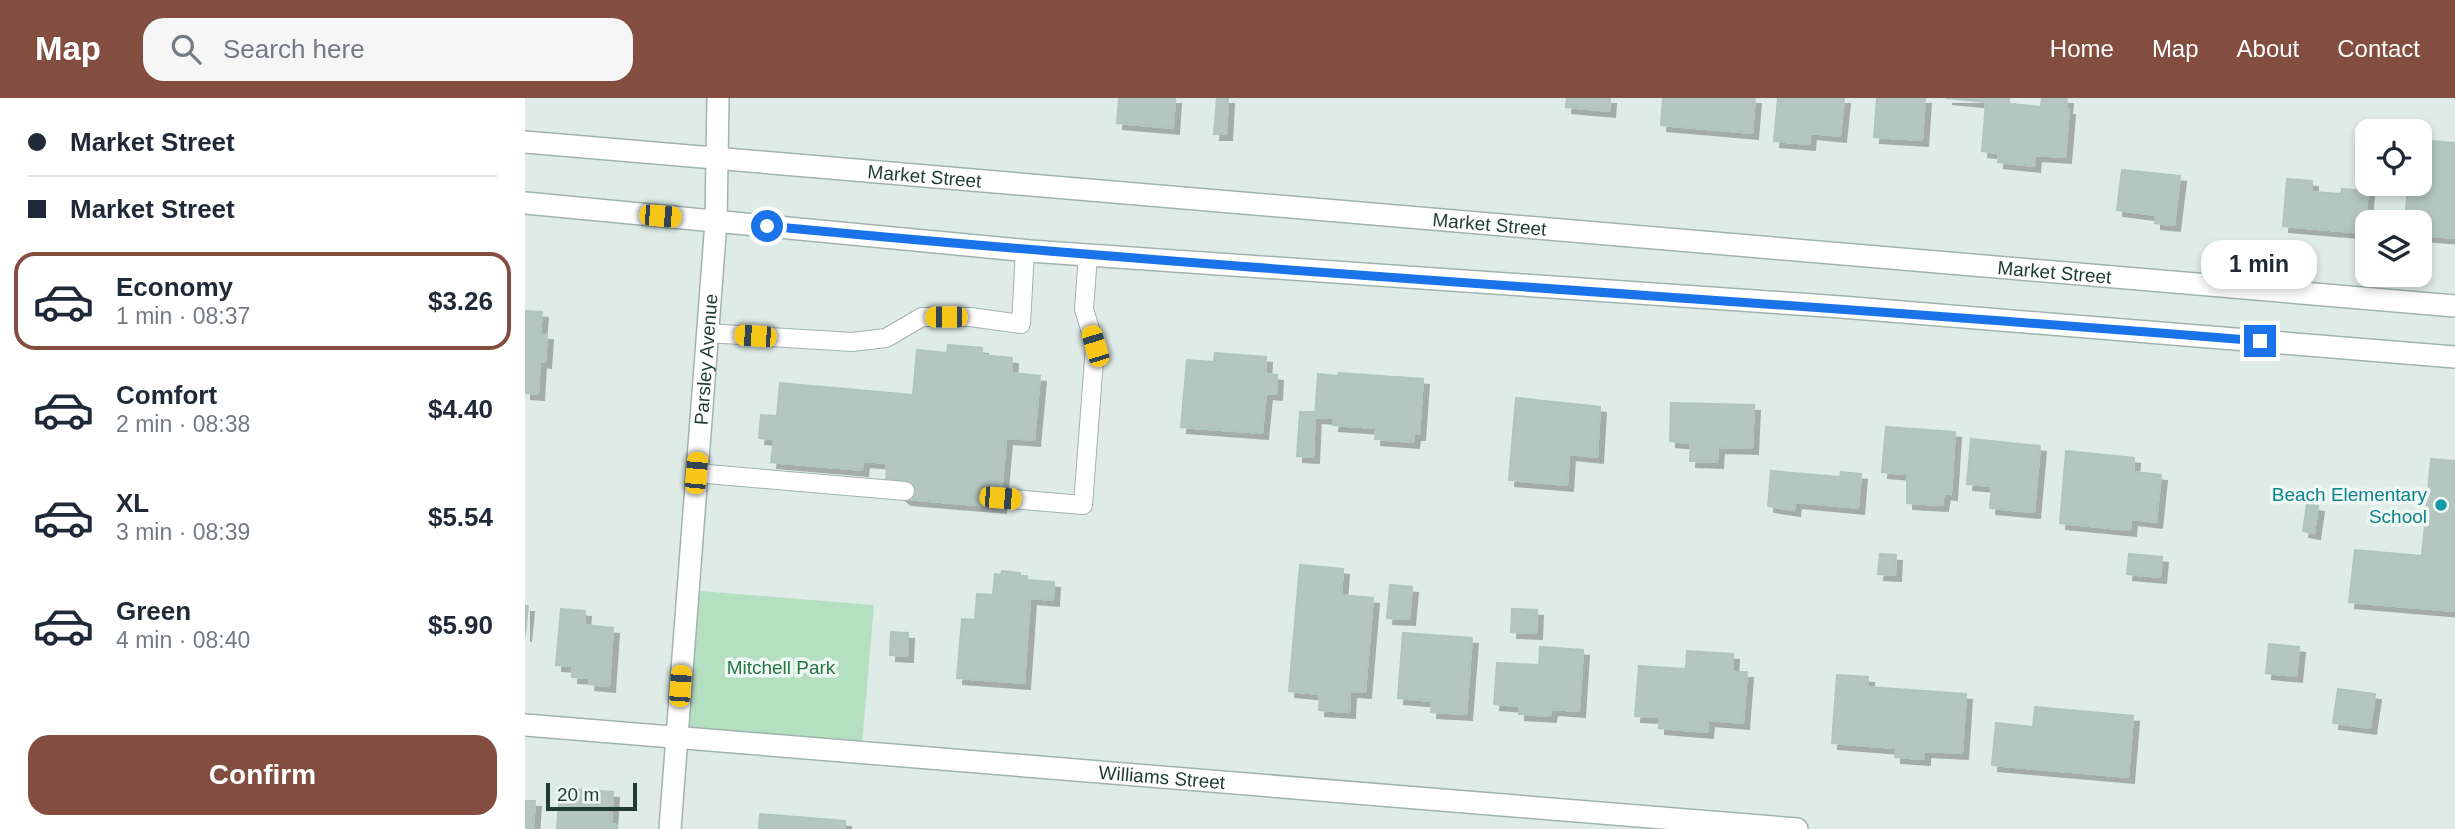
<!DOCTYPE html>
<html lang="en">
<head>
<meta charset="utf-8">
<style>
	:root { --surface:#fff; --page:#f6f6f7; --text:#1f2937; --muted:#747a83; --line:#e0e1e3; --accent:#834d40 }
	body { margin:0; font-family:Helvetica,sans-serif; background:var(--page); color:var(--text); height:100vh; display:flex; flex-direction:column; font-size:26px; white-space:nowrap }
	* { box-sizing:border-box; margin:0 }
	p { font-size:23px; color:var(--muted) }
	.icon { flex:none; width:38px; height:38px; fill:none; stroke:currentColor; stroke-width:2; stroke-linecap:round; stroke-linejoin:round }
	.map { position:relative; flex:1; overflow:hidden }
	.details { display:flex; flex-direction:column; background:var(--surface); width:525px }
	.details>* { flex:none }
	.banner { display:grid; align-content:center; height:154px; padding:0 28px; background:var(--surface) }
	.tools { position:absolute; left:1830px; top:21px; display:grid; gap:14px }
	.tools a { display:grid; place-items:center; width:77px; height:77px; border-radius:14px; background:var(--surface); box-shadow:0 4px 10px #0003; font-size:35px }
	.scale { position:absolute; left:21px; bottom:18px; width:91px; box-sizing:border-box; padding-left:7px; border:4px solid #1e3c35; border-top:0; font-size:19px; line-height:24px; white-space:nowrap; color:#1e3c35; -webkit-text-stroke:5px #eff8f3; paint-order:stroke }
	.end { position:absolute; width:32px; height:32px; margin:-16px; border:9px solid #1a73e8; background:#fff; box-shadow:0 0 0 4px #fff }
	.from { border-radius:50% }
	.bubble { position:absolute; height:49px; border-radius:21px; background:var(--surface); box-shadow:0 4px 10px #0003; font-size:23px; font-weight:800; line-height:49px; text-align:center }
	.car { position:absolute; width:21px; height:42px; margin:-21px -10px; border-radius:9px; box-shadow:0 0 5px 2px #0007; background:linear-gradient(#f5c518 24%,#345 0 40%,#f5c518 0 76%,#345 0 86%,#f5c518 0) }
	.banner b { display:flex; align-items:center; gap:24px; height:66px; font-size:26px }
	.banner b+b { border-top:2px solid var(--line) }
	.banner i { width:18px; height:18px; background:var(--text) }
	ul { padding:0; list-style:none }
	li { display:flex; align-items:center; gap:21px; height:98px; margin:0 14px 10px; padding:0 14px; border:4px solid transparent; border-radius:21px }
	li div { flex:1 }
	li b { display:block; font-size:26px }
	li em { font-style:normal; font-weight:800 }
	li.current { border-color:var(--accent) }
	li>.icon { width:63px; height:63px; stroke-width:1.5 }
	.cta { display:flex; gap:14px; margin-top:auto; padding:14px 28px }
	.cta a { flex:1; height:80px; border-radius:21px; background:var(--accent); color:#fff; font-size:28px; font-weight:800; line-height:80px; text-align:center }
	header { display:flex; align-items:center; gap:42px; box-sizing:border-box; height:98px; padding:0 35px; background:var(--accent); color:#fff }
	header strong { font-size:33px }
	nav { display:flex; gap:38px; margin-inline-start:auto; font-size:24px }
	.search { width:490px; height:63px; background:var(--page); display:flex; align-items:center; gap:18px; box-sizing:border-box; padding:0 24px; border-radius:21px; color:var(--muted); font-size:26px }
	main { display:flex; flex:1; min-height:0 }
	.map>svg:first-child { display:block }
	.green { fill:#b5dfc1 }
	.building { fill:#b4c6bf; stroke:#b0c5bd; stroke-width:2; filter:url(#shadow) }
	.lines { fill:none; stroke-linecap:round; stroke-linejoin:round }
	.service-casing { stroke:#a1b3ad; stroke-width:20 }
	.minor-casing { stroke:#a1b3ad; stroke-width:24 }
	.tertiary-casing { stroke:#a1b3ad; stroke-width:24 }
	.service { stroke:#fff; stroke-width:18 }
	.minor { stroke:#fff; stroke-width:21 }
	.tertiary { stroke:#fff; stroke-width:21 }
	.route { stroke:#1a73e8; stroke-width:9 }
	.culture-dot { fill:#0f9aa8; stroke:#eff8f3; stroke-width:2.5 }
	.labels { text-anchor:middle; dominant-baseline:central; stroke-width:7; stroke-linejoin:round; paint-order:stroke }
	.street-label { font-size:19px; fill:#1e3c35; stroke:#eff8f3 }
	.culture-label { font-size:19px; fill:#0d838f; stroke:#eff8f3; text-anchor:end }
	.park-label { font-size:19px; fill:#257646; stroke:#eff8f3 }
</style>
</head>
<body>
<header>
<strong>Map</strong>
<div class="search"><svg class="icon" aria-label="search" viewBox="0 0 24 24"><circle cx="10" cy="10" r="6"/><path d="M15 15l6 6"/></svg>Search here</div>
<nav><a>Home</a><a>Map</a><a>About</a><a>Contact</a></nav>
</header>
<main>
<section class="details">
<div class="banner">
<b><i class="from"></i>Market Street</b>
<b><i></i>Market Street</b>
</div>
<ul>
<li class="current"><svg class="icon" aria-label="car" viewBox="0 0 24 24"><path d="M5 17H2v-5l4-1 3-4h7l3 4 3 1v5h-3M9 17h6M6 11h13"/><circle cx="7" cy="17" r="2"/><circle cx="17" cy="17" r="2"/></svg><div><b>Economy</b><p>1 min · 08:37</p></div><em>$3.26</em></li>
<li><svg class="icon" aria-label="car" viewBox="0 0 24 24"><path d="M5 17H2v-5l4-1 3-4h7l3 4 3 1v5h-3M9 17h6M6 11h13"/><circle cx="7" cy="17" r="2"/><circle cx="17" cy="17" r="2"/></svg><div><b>Comfort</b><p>2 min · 08:38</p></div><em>$4.40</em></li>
<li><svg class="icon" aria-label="car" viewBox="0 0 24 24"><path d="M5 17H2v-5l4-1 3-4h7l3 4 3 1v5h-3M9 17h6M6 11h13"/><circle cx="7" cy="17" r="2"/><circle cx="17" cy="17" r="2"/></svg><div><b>XL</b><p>3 min · 08:39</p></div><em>$5.54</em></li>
<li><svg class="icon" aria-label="car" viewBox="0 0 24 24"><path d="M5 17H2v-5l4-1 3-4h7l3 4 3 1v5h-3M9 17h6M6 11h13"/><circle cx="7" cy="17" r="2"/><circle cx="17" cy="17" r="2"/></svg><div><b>Green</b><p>4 min · 08:40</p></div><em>$5.90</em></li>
</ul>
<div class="cta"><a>Confirm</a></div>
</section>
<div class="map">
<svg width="1930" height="731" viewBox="0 0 1930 731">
	<defs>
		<filter id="shadow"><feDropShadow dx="6" dy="6" stdDeviation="0" flood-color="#0004"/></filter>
	</defs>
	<rect width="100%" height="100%" fill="#deebe6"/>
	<path class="green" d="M175,493L349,507L337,646L162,631Z"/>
	<g class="building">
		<path d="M594,0H650L648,30L592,25Z"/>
		<path d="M692,0H703L701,36H689Z"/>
		<path d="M1042,0H1085L1084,13L1041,9Z"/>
		<path d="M1138,0H1230L1227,35L1136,27Z"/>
		<path d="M1253,0H1319L1315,38L1285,35L1284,46L1249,43Z"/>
		<path d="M1352,0H1400L1397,42L1349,39Z"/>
		<path d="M1421,0H1484V6L1516,9L1517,0H1542L1541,11H1544L1540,59L1510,57L1509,68L1473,64L1474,55L1457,53L1461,4Z"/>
		<path d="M1895,42L1930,45V140L1895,137V124H1880L1883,86H1895Z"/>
		<path d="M1597,72L1655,78L1649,127L1630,125V117L1592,112Z"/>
		<path d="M1762,81L1787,83V94L1816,96L1817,91L1843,93L1839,135L1758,128Z"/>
		<path d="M0,213L17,214L15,236H22L20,264L15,263L13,296L0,295Z"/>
		<path d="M423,247L457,250L456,257L487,260L486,275L515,278L509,342L481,340L475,409L380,401L361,385L362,365L338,363L337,372L246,364L249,341L234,340L236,317L252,318L255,285L388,297L392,252L422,255Z"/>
		<path d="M690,255L741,259L740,276L752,277L751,296L741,295L737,335L656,329L662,262L689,264Z"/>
		<path d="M814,275L898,281L894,336H889L888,344L850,341L851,330L808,327L809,320L790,319L793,276L813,278Z"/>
		<path d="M991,300L1075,309L1072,359L1044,356L1042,387L984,382Z"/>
		<path d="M1146,305L1229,307L1227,350L1193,349L1192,364L1165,363L1166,345L1145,343Z"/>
		<path d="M775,314H790L788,359L772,358Z"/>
		<path d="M1361,329L1430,334L1426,396L1419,395L1417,407L1382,405V376L1357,374Z"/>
		<path d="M1446,341L1515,348L1509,414L1465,410L1467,388L1442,386Z"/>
		<path d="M1541,353L1609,360L1608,374L1636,377L1631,424L1606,421L1605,432L1535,425Z"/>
		<path d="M1906,361L1930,363V513L1824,504L1830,452L1897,458Z"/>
		<path d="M1246,373L1315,379L1316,374L1336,376L1333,410L1270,404L1269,412L1243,408Z"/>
		<path d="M1782,406L1793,408L1789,435L1778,433Z"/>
		<path d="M1355,456L1371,457L1370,477L1353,476Z"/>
		<path d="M1604,456L1637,459L1635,479L1602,476Z"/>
		<path d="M775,467L818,471L816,497L848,500L840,594L825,593L824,614L794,612L795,596L764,593Z"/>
		<path d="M477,473L495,475V478H502V482L529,484L528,502L505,500L499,585L432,580L437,521L450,522L452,496L468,497L470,476L476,477Z"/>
		<path d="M865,487L887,489L884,521L862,520Z"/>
		<path d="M0,508H3L0,538Z"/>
		<path d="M36,511L60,513L59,527L88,530L84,588L64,586L65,580L47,579L48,568L31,567Z"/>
		<path d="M987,511L1012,512L1011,535L986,534Z"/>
		<path d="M366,534L383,535L382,558L365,557Z"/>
		<path d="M878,535L947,540L941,616L906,614L907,603L873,600Z"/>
		<path d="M1744,546L1774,549L1771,578L1741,575Z"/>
		<path d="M1015,549L1058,552L1054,613L1026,611L1025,618L994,616V608L969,606L972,565L1014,567Z"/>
		<path d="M1162,553L1208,556L1207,574H1222L1218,625L1183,622L1182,634L1134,630V619L1110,618L1114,568L1161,571Z"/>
		<path d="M1312,577L1343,579V589L1441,596L1437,655L1399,653V661L1370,659V650L1307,645Z"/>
		<path d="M1813,591L1850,596L1845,630L1808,625Z"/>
		<path d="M1510,609L1608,618L1603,679L1467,667L1471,625L1508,629Z"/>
		<path d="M35,690L88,694L86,726L92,727V731H32Z"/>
		<path d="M0,703H10L8,731H0Z"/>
		<path d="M235,716L320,723V731H234Z"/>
	</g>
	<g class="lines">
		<defs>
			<g id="service">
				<path d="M182,235L327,244L361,240L397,219H445L496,226L500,152"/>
				<path d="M171,375L380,393"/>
				<path d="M475,400L558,407L570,248L559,211L563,157"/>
			</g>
			<g id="minor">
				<path id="s1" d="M0,627L1272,731"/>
				<path id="s2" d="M145,731L191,124L193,0"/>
			</g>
			<g id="tertiary">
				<path id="s3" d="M0,44L1930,208"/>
				<path d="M0,105L505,153L1316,209L1930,259"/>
			</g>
		</defs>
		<use href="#service" class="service-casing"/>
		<use href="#minor" class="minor-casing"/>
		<use href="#tertiary" class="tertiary-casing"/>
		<use href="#service" class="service"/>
		<use href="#minor" class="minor"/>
		<use href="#tertiary" class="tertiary"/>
	</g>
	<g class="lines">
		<path class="route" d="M242,128C739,176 1237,202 1735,243"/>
	</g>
	<circle class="culture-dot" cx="1916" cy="407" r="7"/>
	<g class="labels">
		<g class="street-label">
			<text stroke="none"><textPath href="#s3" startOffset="401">Market Street</textPath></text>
			<text stroke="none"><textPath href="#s3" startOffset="968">Market Street</textPath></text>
			<text stroke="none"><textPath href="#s3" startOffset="1535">Market Street</textPath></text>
			<text stroke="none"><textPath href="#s2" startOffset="471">Parsley Avenue</textPath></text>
			<text stroke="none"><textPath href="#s1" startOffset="639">Williams Street</textPath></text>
		</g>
		<g class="culture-label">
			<text x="1902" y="396">Beach Elementary<tspan x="1902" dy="22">School</tspan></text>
		</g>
		<g class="park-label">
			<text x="256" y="569">Mitchell Park</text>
		</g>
	</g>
</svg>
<div class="tools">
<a><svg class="icon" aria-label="locate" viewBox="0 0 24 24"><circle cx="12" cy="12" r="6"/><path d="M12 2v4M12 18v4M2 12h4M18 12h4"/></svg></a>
<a><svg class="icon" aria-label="layers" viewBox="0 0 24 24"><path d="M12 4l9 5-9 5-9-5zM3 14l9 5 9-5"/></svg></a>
</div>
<div class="scale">20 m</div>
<i class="end from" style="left:242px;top:128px"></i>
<i class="end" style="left:1735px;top:243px"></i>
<div class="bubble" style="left:1676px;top:142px;width:116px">1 min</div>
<i class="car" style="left:135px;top:118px;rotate:95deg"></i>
<i class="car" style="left:421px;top:219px;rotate:270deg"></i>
<i class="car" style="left:230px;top:238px;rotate:274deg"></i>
<i class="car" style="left:570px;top:248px;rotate:343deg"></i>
<i class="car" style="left:171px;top:375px;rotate:5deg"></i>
<i class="car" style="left:475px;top:400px;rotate:95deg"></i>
<i class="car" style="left:155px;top:588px;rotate:4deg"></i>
</div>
</main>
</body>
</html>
